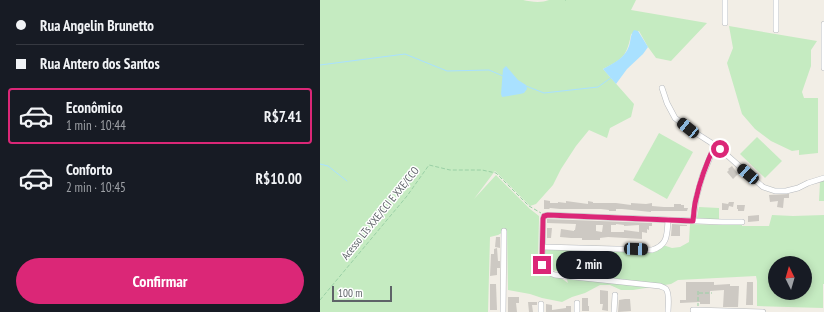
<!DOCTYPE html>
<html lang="pt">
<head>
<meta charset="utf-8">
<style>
	:root { --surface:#171b24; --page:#20242c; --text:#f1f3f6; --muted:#9ea1a6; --line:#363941; --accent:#db2777 }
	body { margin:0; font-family:"PT Sans Narrow",sans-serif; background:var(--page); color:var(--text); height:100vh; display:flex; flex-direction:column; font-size:15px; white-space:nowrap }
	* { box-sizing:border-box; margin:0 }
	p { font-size:13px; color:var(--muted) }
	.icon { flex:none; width:22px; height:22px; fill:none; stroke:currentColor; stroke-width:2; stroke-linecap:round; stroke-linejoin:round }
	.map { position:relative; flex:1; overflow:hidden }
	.side { display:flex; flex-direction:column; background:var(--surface); width:320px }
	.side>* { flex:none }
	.guide { display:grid; align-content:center; height:88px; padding:0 16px; background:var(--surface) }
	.needle { width:26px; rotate:355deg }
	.fabs { position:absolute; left:448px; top:256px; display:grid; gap:8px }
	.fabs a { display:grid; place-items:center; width:44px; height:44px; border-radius:50%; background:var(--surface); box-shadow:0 2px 10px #0003; font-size:20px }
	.scale { position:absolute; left:12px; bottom:10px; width:60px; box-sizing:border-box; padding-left:4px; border:2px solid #5e6368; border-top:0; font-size:11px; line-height:14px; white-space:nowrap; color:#5e6368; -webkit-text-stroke:3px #fff; paint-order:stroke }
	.end { position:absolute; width:18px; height:18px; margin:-9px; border:5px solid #db2777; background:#fff; box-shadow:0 0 0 2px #fff }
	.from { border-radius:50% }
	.bubble { position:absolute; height:28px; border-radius:14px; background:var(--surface); box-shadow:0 2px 10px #0003; font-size:13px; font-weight:700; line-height:28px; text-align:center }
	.car { position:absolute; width:12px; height:24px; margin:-12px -6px; border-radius:5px; box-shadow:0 0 3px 1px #0007; background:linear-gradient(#222 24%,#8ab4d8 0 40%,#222 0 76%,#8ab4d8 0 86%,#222 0) }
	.guide b { display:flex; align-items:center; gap:14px; height:38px; font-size:15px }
	.guide b+b { border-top:1px solid var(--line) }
	.guide i { width:10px; height:10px; background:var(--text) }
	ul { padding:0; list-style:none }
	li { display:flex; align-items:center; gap:12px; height:56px; margin:0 8px 6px; padding:0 8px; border:2px solid transparent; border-radius:4px }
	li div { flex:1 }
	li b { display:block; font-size:15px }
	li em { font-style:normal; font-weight:700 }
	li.on { border-color:var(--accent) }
	li>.icon { width:36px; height:36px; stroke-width:1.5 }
	.action { display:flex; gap:8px; margin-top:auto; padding:8px 16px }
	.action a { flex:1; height:46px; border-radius:24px; background:var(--accent); color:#fff; font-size:16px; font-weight:700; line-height:46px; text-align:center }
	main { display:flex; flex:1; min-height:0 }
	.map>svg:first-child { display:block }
	.green { fill:#c5ebc1; fill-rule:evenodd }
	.water { fill:#a9e1ff }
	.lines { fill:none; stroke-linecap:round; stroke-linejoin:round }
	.stream { stroke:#a9e1ff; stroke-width:1 }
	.building { fill:#cdc9c3; fill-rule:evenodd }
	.minor-casing { stroke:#b7babe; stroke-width:6 }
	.path { stroke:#9ad0a5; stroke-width:1; stroke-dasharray:4 2; stroke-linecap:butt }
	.minor { stroke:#fff; stroke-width:5 }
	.route { stroke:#db2777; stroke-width:5 }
	.labels { text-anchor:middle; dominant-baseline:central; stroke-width:3; stroke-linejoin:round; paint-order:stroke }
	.street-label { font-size:11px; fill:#5e6368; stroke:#fff }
</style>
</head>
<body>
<main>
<section class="side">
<div class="guide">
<b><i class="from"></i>Rua Angelin Brunetto</b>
<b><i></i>Rua Antero dos Santos</b>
</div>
<ul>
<li class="on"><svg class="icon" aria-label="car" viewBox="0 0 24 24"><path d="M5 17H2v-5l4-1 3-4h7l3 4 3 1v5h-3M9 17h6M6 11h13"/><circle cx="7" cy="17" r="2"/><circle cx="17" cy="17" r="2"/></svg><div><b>Econômico</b><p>1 min · 10:44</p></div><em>R$7.41</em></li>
<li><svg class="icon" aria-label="car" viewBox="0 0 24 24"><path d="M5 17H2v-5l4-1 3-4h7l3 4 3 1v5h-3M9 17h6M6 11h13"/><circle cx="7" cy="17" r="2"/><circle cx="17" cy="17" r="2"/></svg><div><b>Conforto</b><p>2 min · 10:45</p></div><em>R$10.00</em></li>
</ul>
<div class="action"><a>Confirmar</a></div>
</section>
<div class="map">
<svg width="504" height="312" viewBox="0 0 504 312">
	<rect width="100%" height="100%" fill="#f2eee6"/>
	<g class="green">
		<path d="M0,0H203C211,2 222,3 229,0H316L311,10L387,23L351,61L336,58L328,47L319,31L311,34C307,56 303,59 283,69L314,104L311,117L290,128L287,138L269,130L256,146L241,169L233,185L216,204L210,206L175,171L154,199L176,175L210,209L219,216V220L218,256L221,266L225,273L241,278L248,283L245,273L232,270L224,265L222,248L324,252L343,245L352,248L360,247L369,242L370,224L400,225L422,224V226H449L452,215L473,216L504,215V284H503V308L437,306V281L436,276L358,280L351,284L313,290H301L290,285H280L265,293L252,297L242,302L222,298L210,294L188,290L187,230L178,235L170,237L168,312H0ZM455,263H485V293H455Z"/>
		<path d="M409,26L497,41L491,50V66L482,92L484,98H498V153L479,155V150L472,151L451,141L435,129L422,114L407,63L413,48Z"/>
		<path d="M339,133L373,152L347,199L313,180Z"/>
		<path d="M437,137L462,161L445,178L420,154Z"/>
		<path d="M504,179V201H499L500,182Z"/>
		<path d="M379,207L399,208V220L377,218Z"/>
	</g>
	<g class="water">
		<path d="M314,30L318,31L328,47L323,54L307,69L296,84L283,69C294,63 305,58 309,46C311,40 310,35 314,30Z"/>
		<path d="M186,66L198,80L206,85L207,89L204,93L200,94L182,97L181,94L183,69Z"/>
	</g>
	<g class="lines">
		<g class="stream">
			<path d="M0,65L85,54L127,71L169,70L183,76"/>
			<path d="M206,86L224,93L278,87L292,77"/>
			<path d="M0,164L8,166L27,181"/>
		</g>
	</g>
	<g class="building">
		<path d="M412,166L418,174L413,179L407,172L409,170L408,169Z"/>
		<path d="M469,194V198H464L463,208L457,207L458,201L450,202L449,195Z"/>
		<path d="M224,200L230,201V203H238V202L246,203V201L268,204V201L273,202V203H296L311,205V203L326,204L332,203V206L344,207H354V204H361V205H364V208H368L367,211H331V212L302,209H296V211H289V210L281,209H240L230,208L229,209H224Z"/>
		<path d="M409,202H414L413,207L409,206L408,210H402V203L408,204Z"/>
		<path d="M417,205H425L424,211H418V209H417Z"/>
		<path d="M439,215V221L428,222V216Z"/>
		<path d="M227,219L332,223V226H329V230L327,229V233L322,232V239L288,237L280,238V240H262V238H251L240,237L241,229L254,231V230H255L256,224L227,223ZM296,224L304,225V226L319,225V232L304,230V232H291V225H296ZM276,225H283L282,232L276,231Z"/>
		<path d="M352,224L367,225V226H360V236H351Z"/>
		<path d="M227,228H232L231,238H227Z"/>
		<path d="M176,237H180V248L175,247Z"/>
		<path d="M177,248L178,261H180V268H177V275L170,276L171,254H174V249Z"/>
		<path d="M366,282H394V285L410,284V286H419L418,307H403L404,290L390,291V304H380V302L360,303V300H366Z"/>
		<path d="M427,282H433V305H426Z"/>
		<path d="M170,284H176L177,310H170Z"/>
		<path d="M280,290L288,291V311L282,310L283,304H280Z"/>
		<path d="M188,297H199V303H196L197,312H188Z"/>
		<path d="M262,298H268V306H269V311H262Z"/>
		<path d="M305,299H310L311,311L298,312L299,300Z"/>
		<path d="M208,302H217V305H212L213,312H209Z"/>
		<path d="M226,304L232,305V312H226Z"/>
		<path d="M246,306H251V312H232V310L246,308Z"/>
	</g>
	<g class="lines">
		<defs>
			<g id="minor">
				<path d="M405,0V23"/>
				<path d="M504,24V68"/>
				<path d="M456,30V0"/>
				<path d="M342,88L347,103L355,118L368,128L390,142L400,149L443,187L455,191H466L478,188L488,183L504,178"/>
				<path d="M373,221L376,199L382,177L395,145"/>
				<path d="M223,247L332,250C348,245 347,235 348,220"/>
				<path d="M257,303V312"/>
				<path d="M221,304V312"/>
				<path d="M373,310L443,312"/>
				<path d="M183,312L184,231"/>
				<path d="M294,312L295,295"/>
				<path d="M348,312C348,306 350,294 346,289C344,287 342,287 340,286L235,275L227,272L222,265L223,219L224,216L228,215L402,222H422"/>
			</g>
		</defs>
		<use href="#minor" class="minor-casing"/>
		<g class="path">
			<path d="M245,0H246"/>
			<path d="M378,291V306"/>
			<path d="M379,293H392"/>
			<path d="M0,300L87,196L109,165L130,170H162L176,173L209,206L221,213"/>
		</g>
		<use href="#minor" class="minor"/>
	</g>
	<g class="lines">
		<path class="route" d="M222,265L223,219L224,216L228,215L373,221C374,213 374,206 376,199C380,180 387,162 395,145L400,149"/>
	</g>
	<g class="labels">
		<g class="street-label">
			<text transform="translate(60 213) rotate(-51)">Acesso LTs XXE/CCI E XXE/CCO</text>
		</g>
	</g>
</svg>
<div class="fabs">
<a><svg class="needle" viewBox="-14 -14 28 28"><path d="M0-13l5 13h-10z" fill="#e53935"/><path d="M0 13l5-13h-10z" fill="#9ea1a6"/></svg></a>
</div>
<div class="scale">100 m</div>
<i class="end from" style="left:400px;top:149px"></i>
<i class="end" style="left:222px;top:265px"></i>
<div class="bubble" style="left:236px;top:251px;width:66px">2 min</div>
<i class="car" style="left:368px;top:128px;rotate:309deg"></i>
<i class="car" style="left:428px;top:174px;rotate:311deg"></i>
<i class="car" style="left:316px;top:249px;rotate:92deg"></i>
</div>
</main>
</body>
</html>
